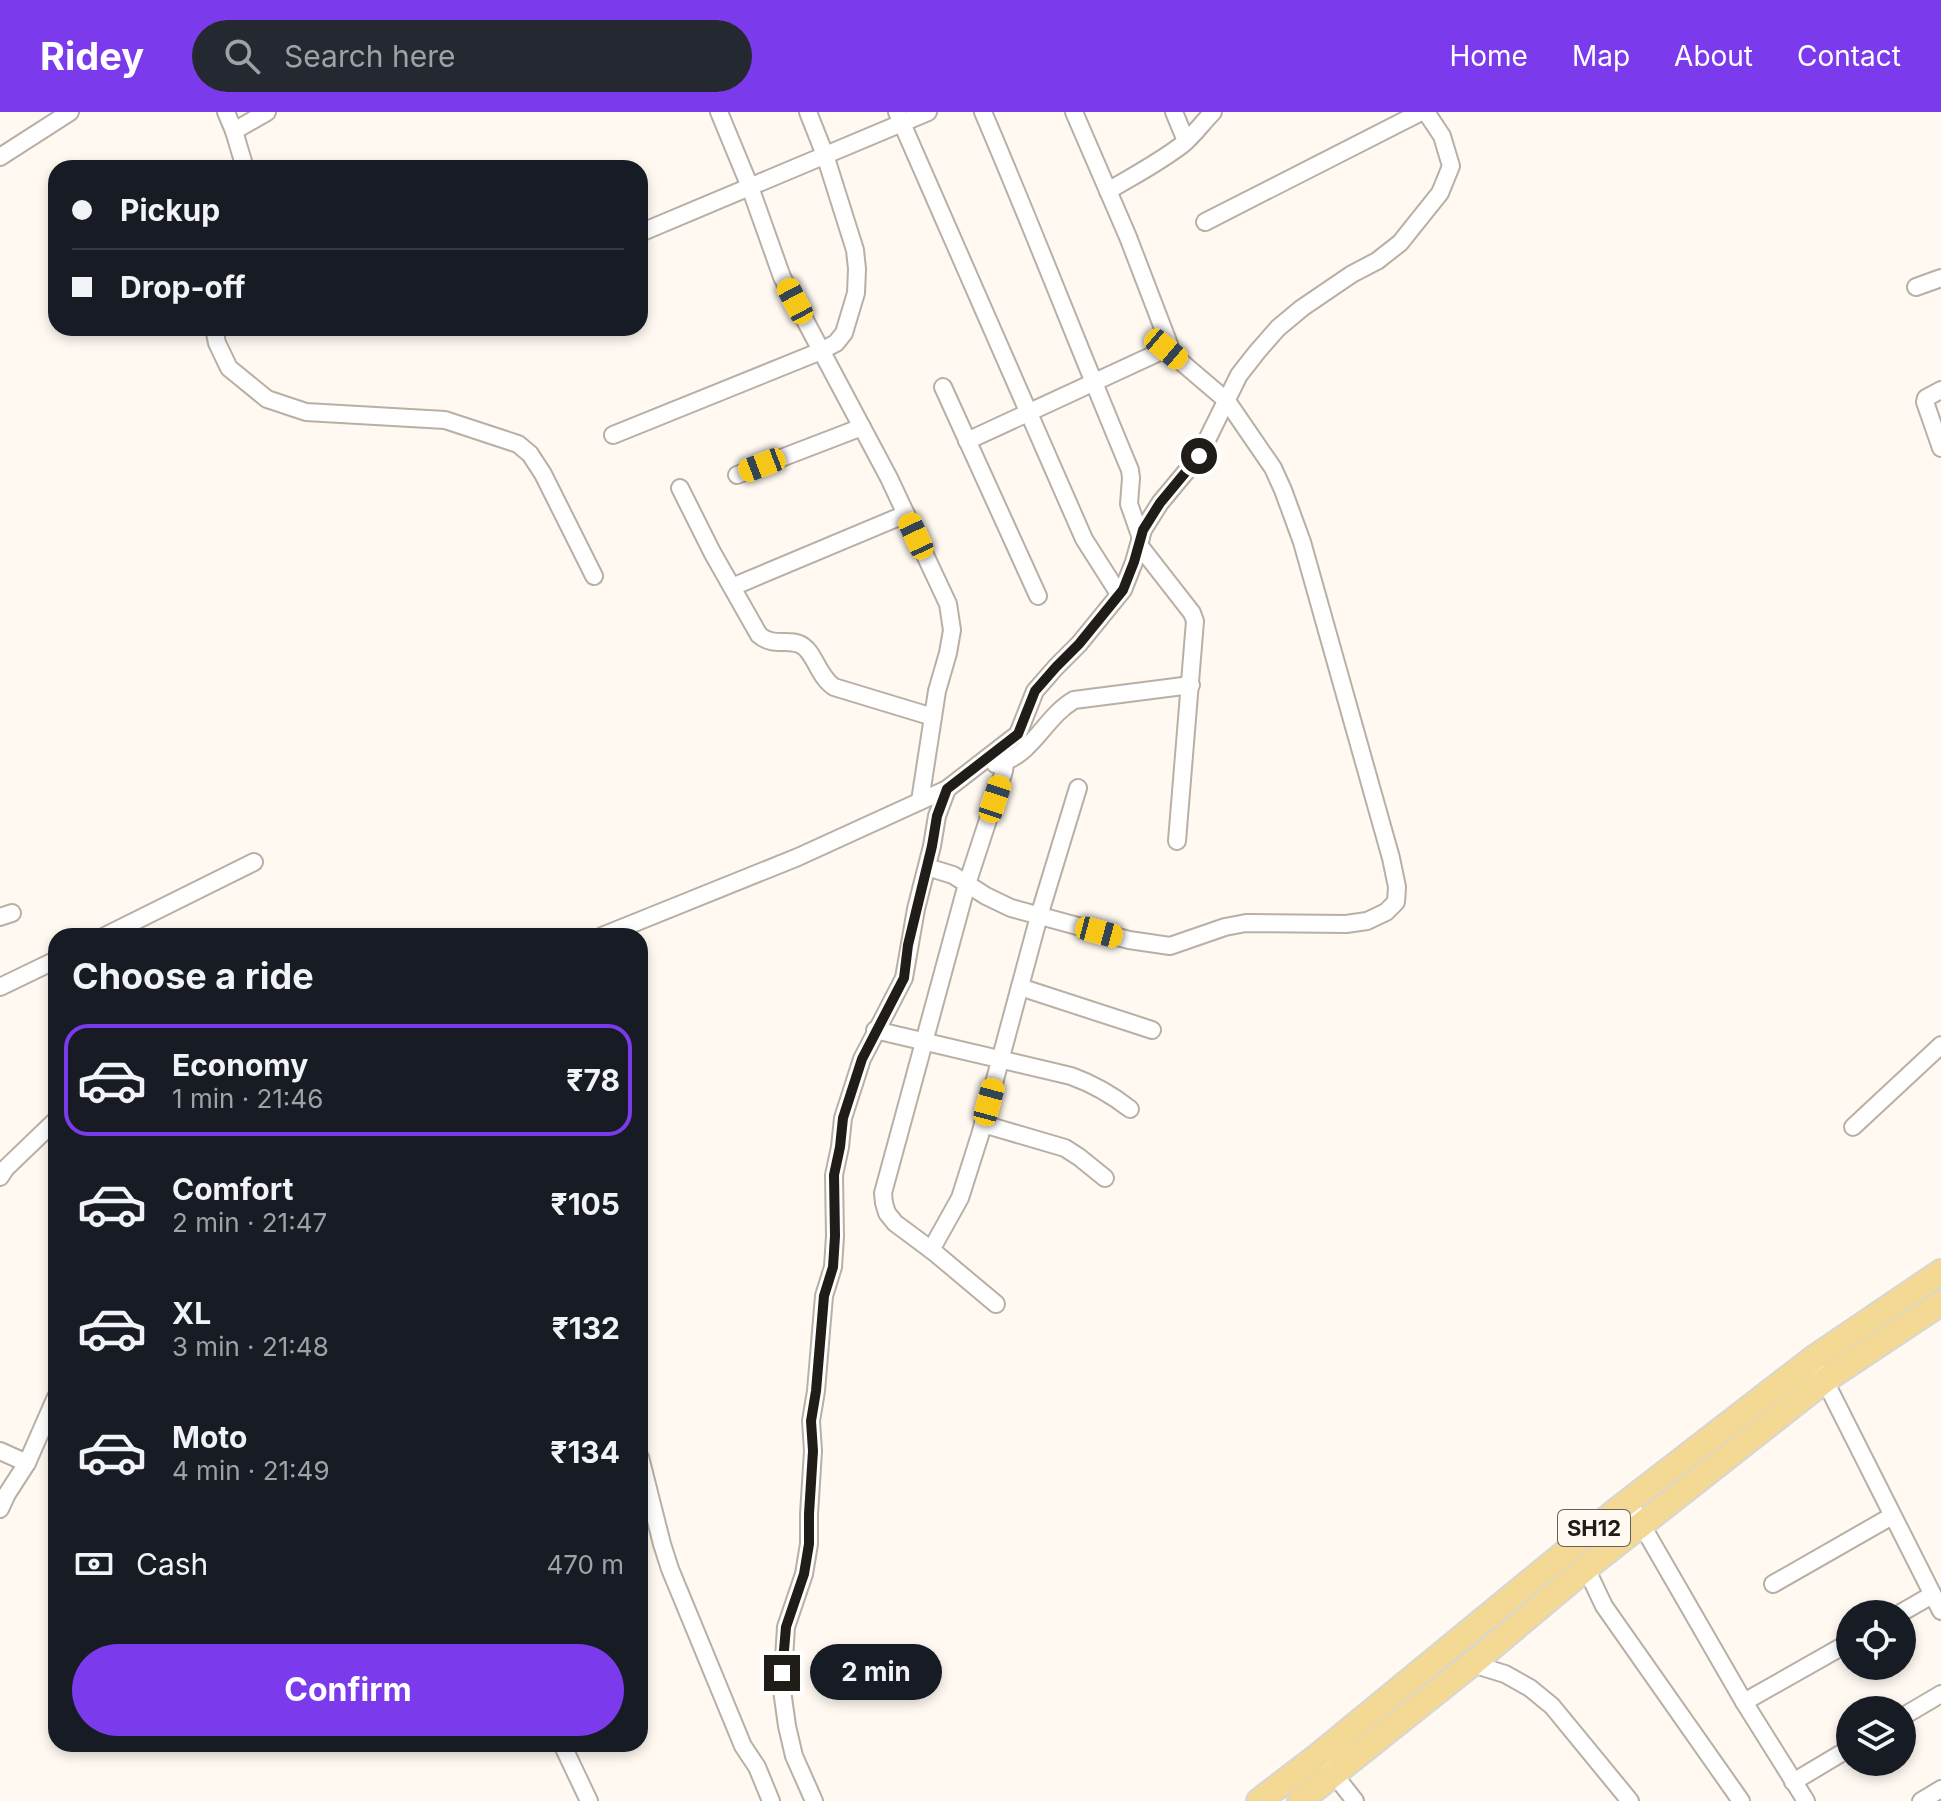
<!DOCTYPE html>
<html lang="en">
<head>
<meta charset="utf-8">
<style>
	:root { --surface:#171b24; --page:#242831; --text:#f1f3f6; --muted:#9ea1a6; --line:#363941; --accent:#7c3aed }
	body { margin:0; font-family:Inter,sans-serif; background:var(--page); color:var(--text); height:100vh; display:flex; flex-direction:column; font-size:30px; white-space:nowrap }
	* { box-sizing:border-box; margin:0 }
	p { font-size:26px; color:var(--muted) }
	.icon { flex:none; width:44px; height:44px; fill:none; stroke:currentColor; stroke-width:2; stroke-linecap:round; stroke-linejoin:round }
	.map { position:relative; flex:1; overflow:hidden }
	.sheet { position:absolute; left:48px; top:816px; width:600px; height:824px; display:flex; flex-direction:column; background:var(--surface); border-radius:24px; box-shadow:0 4px 12px #0003 }
	.sheet>* { flex:none }
	.guide { position:absolute; left:48px; top:48px; width:600px; height:176px; border-radius:24px; box-shadow:0 4px 12px #0003; display:grid; align-content:center; height:176px; padding:0 24px; background:var(--surface) }
	.fabs { position:absolute; left:1836px; top:1488px; display:grid; gap:16px }
	.fabs a { display:grid; place-items:center; width:80px; height:80px; border-radius:50%; background:var(--surface); box-shadow:0 4px 12px #0003; font-size:40px }
	.end { position:absolute; width:36px; height:36px; margin:-18px; border:10px solid #201d19; background:#fff; box-shadow:0 0 0 4px #fff }
	.from { border-radius:50% }
	.bubble { position:absolute; height:56px; border-radius:28px; background:var(--surface); box-shadow:0 4px 12px #0003; font-size:26px; font-weight:700; line-height:56px; text-align:center }
	.car { position:absolute; width:24px; height:48px; margin:-24px -12px; border-radius:10px; box-shadow:0 0 6px 2px #0007; background:linear-gradient(#f5c518 24%,#345 0 40%,#f5c518 0 76%,#345 0 86%,#f5c518 0) }
	.guide b { display:flex; align-items:center; gap:28px; height:76px; font-size:30px }
	.guide b+b { border-top:2px solid var(--line) }
	.guide i { width:20px; height:20px; background:var(--text) }
	ul { padding:0; list-style:none }
	li { display:flex; align-items:center; gap:24px; height:112px; margin:0 16px 12px; padding:0 8px; border:4px solid transparent; border-radius:24px }
	li div { flex:1 }
	li b { display:block; font-size:30px }
	li em { font-style:normal; font-weight:700 }
	li.active { border-color:var(--accent) }
	li>.icon { width:72px; height:72px; stroke-width:1.5 }
	h2 { padding:0 24px; font-size:36px; line-height:96px }
	.pay { display:flex; align-items:center; gap:20px; height:88px; padding:0 24px; font-size:30px }
	.pay p { margin-inline-start:auto }
	.cta { display:flex; gap:16px; margin-top:auto; padding:16px 24px }
	.cta a { flex:1; height:92px; border-radius:48px; background:var(--accent); color:#fff; font-size:32px; font-weight:700; line-height:92px; text-align:center }
	header { display:flex; align-items:center; gap:48px; box-sizing:border-box; height:112px; padding:0 40px; background:var(--accent); color:#fff }
	header strong { font-size:38px }
	nav { display:flex; gap:44px; margin-inline-start:auto; font-size:28px }
	.search { width:560px; height:72px; background:var(--page); display:flex; align-items:center; gap:20px; box-sizing:border-box; padding:0 28px; border-radius:44px; color:var(--muted); font-size:30px }
	.map>svg:first-child { display:block }
	.lines { fill:none; stroke-linecap:round; stroke-linejoin:round }
	.street-casing { stroke:#b9afa5; stroke-width:20 }
	.primary-casing { stroke:#d7d6d6; stroke-width:28 }
	.street { stroke:#fff; stroke-width:16 }
	.primary { stroke:#f4d994; stroke-width:24 }
	.route { stroke:#201d19; stroke-width:10 }
	.labels { text-anchor:middle; dominant-baseline:central; stroke-width:6; stroke-linejoin:round; paint-order:stroke }
	.shield { fill:#fff9f2; stroke:#635f5a; stroke-width:2 }
	.shield-label { font-size:22px; font-weight:bold; fill:#201d19 }
</style>
</head>
<body>
<header>
<strong>Ridey</strong>
<div class="search"><svg class="icon" aria-label="search" viewBox="0 0 24 24"><circle cx="10" cy="10" r="6"/><path d="M15 15l6 6"/></svg>Search here</div>
<nav><a>Home</a><a>Map</a><a>About</a><a>Contact</a></nav>
</header>
<div class="map">
<svg width="1941" height="1689" viewBox="0 0 1941 1689">
	<rect width="100%" height="100%" fill="#fff9f2"/>
	<g class="lines">
		<defs>
			<g id="street">
				<path d="M226,0L234,19L245,56"/>
				<path d="M719,0L750,75L782,165L889,366L948,492L952,518L948,541L937,579L920,689"/>
				<path d="M897,0L1084,427L1119,482"/>
				<path d="M983,0C1034,119 1080,239 1130,358L1131,366L1129,392L1141,426"/>
				<path d="M1174,0L1186,29"/>
				<path d="M234,19L267,0"/>
				<path d="M0,45L70,0"/>
				<path d="M1108,79C1133,64 1160,50 1183,32C1194,23 1203,10 1213,0"/>
				<path d="M1205,110L1421,0"/>
				<path d="M640,121L928,0"/>
				<path d="M1916,175L1941,166"/>
				<path d="M214,216L217,231L229,256L267,287L306,300L445,308L518,332L530,342L543,362L594,464"/>
				<path d="M943,275L1038,484"/>
				<path d="M1941,278L1926,286L1925,290L1941,336"/>
				<path d="M613,323L821,239L836,231L844,221L856,181L857,157L855,138L825,43L808,0"/>
				<path d="M967,329L1166,237L1169,232L1128,125L1074,0"/>
				<path d="M737,363L862,315"/>
				<path d="M680,376L712,440L759,523C774,536 790,525 803,534C815,542 818,564 834,575L933,605"/>
				<path d="M1139,433L1192,501L1195,509L1177,729"/>
				<path d="M732,475L906,402"/>
				<path d="M995,652C1032,646 1043,606 1074,588L1191,573"/>
				<path d="M927,755L953,763L986,784L1011,796L1129,828L1170,834L1225,815L1246,811L1346,812L1367,809L1386,800L1396,790L1397,775L1391,746L1302,430L1283,378L1273,356L1227,289L1166,237"/>
				<path d="M0,805L12,801"/>
				<path d="M105,824L254,750"/>
				<path d="M602,824L798,745L947,677"/>
				<path d="M0,875L56,848"/>
				<path d="M1020,875L1152,918"/>
				<path d="M875,918L1071,964C1093,972 1111,982 1130,997"/>
				<path d="M983,1012L1065,1036L1079,1045L1105,1066"/>
				<path d="M1853,1015L1941,933"/>
				<path d="M0,1065L6,1056L56,1008"/>
				<path d="M931,1138L960,1086L980,1023L1039,804L1078,676"/>
				<path d="M996,1192L934,1140L895,1111L887,1101L884,1091L883,1081L967,772L1004,659L1005,650"/>
				<path d="M1821,1261L1941,1499"/>
				<path d="M0,1339L27,1351"/>
				<path d="M640,1345L662,1432L670,1457L743,1634L757,1655L771,1689"/>
				<path d="M1628,1389L1744,1590L1806,1689"/>
				<path d="M0,1397L7,1382L27,1351L56,1285"/>
				<path d="M1586,1456L1604,1494L1741,1689"/>
				<path d="M1773,1472L1892,1404"/>
				<path d="M1899,1502L1932,1483"/>
				<path d="M1474,1550L1482,1555L1505,1562L1530,1576L1552,1594L1630,1689"/>
				<path d="M1744,1590L1850,1530"/>
				<path d="M1902,1605L1941,1582"/>
				<path d="M562,1632L589,1689"/>
				<path d="M1330,1657L1355,1689"/>
				<path d="M1793,1670L1850,1636"/>
				<path d="M814,1689L794,1644L787,1614L782,1578L786,1515L804,1462L809,1432V1402L813,1339L811,1309L816,1279L824,1184L833,1155L835,1124L834,1063L840,1035L843,1006L862,947L904,866L916,797L932,734L937,704L947,677L1018,622L1035,579L1056,555L1079,532L1123,478L1134,450L1143,418L1160,391L1199,344L1239,263L1257,240L1278,216L1302,196L1352,162L1377,149L1400,131L1440,81L1451,54L1442,24L1426,0"/>
				<path d="M1921,1689L1941,1677"/>
			</g>
			<g id="primary">
				<path d="M1259,1689L1319,1643L1616,1399L1814,1246L1941,1160"/>
				<path d="M1300,1689L1474,1550L1586,1456L1825,1268L1941,1191"/>
			</g>
		</defs>
		<use href="#street" class="street-casing"/>
		<use href="#primary" class="primary-casing"/>
		<use href="#street" class="street"/>
		<use href="#primary" class="primary"/>
	</g>
	<g class="lines">
		<path class="route" d="M782,1561L786,1515L804,1462L809,1432V1402L813,1339L811,1309L816,1279L824,1184L833,1155L835,1124L834,1063L840,1035L843,1006L862,947L904,866L908,833L932,734L937,704L947,677L1018,622L1035,579L1056,555L1079,532L1123,478L1134,450L1143,418L1160,391L1199,344"/>
	</g>
	<g class="labels">
		<rect class="shield" x="1558" y="1398" width="72" height="36" rx="6"/>
		<g class="shield-label">
			<text x="1594" y="1416">SH12</text>
		</g>
	</g>
</svg>
<div class="fabs">
<a><svg class="icon" aria-label="locate" viewBox="0 0 24 24"><circle cx="12" cy="12" r="6"/><path d="M12 2v4M12 18v4M2 12h4M18 12h4"/></svg></a>
<a><svg class="icon" aria-label="layers" viewBox="0 0 24 24"><path d="M12 4l9 5-9 5-9-5zM3 14l9 5 9-5"/></svg></a>
</div>
<i class="end from" style="left:1199px;top:344px"></i>
<i class="end" style="left:782px;top:1561px"></i>
<div class="bubble" style="left:810px;top:1532px;width:132px">2 min</div>
<i class="car" style="left:795px;top:189px;rotate:332deg"></i>
<i class="car" style="left:1166px;top:237px;rotate:130deg"></i>
<i class="car" style="left:762px;top:353px;rotate:249deg"></i>
<i class="car" style="left:916px;top:424px;rotate:335deg"></i>
<i class="car" style="left:995px;top:687px;rotate:18deg"></i>
<i class="car" style="left:1099px;top:820px;rotate:105deg"></i>
<i class="car" style="left:989px;top:990px;rotate:15deg"></i>
<div class="guide">
<b><i class="from"></i>Pickup</b>
<b><i></i>Drop-off</b>
</div>
<section class="sheet">
<h2>Choose a ride</h2>
<ul>
<li class="active"><svg class="icon" aria-label="car" viewBox="0 0 24 24"><path d="M5 17H2v-5l4-1 3-4h7l3 4 3 1v5h-3M9 17h6M6 11h13"/><circle cx="7" cy="17" r="2"/><circle cx="17" cy="17" r="2"/></svg><div><b>Economy</b><p>1 min · 21:46</p></div><em>₹78</em></li>
<li><svg class="icon" aria-label="car" viewBox="0 0 24 24"><path d="M5 17H2v-5l4-1 3-4h7l3 4 3 1v5h-3M9 17h6M6 11h13"/><circle cx="7" cy="17" r="2"/><circle cx="17" cy="17" r="2"/></svg><div><b>Comfort</b><p>2 min · 21:47</p></div><em>₹105</em></li>
<li><svg class="icon" aria-label="car" viewBox="0 0 24 24"><path d="M5 17H2v-5l4-1 3-4h7l3 4 3 1v5h-3M9 17h6M6 11h13"/><circle cx="7" cy="17" r="2"/><circle cx="17" cy="17" r="2"/></svg><div><b>XL</b><p>3 min · 21:48</p></div><em>₹132</em></li>
<li><svg class="icon" aria-label="car" viewBox="0 0 24 24"><path d="M5 17H2v-5l4-1 3-4h7l3 4 3 1v5h-3M9 17h6M6 11h13"/><circle cx="7" cy="17" r="2"/><circle cx="17" cy="17" r="2"/></svg><div><b>Moto</b><p>4 min · 21:49</p></div><em>₹134</em></li>
</ul>
<div class="pay"><svg class="icon" aria-label="cash" viewBox="0 0 24 24"><path d="M3 7h18v10H3z"/><circle cx="12" cy="12" r="2"/></svg>Cash<p>470 m</p></div>
<div class="cta"><a>Confirm</a></div>
</section>
</div>
</body>
</html>
